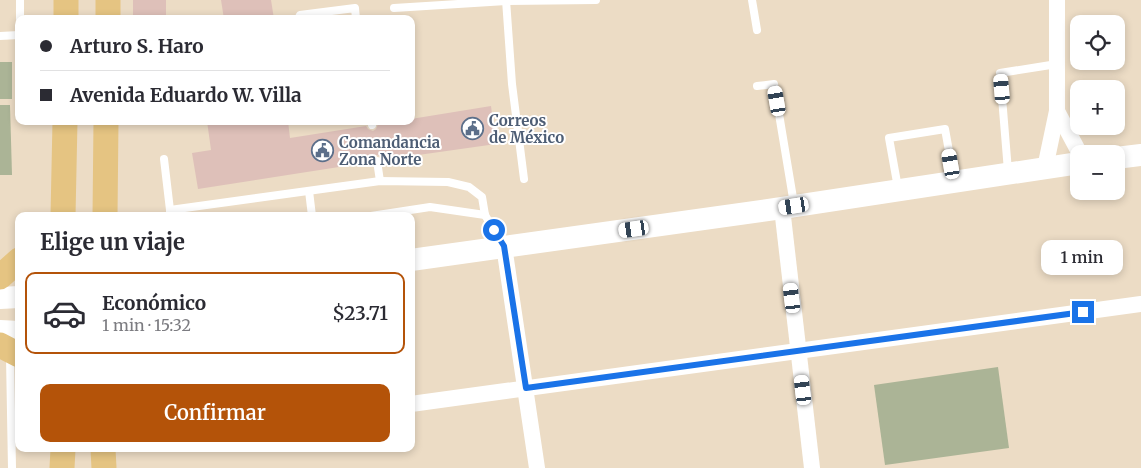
<!DOCTYPE html>
<html lang="es">
<head>
<meta charset="utf-8">
<style>
	:root { --surface:#fff; --page:#f2f2f3; --text:#2b2b33; --muted:#7c7c81; --line:#e1e1e2; --accent:#b45309 }
	body { margin:0; font-family:Merriweather,serif; background:var(--page); color:var(--text); height:100vh; display:flex; flex-direction:column; font-size:19px; white-space:nowrap }
	* { box-sizing:border-box; margin:0 }
	p { font-size:16px; color:var(--muted) }
	.icon { flex:none; width:28px; height:28px; fill:none; stroke:currentColor; stroke-width:2; stroke-linecap:round; stroke-linejoin:round }
	.map { position:relative; flex:1; overflow:hidden }
	.panel { position:absolute; left:15px; top:212px; width:400px; height:240px; display:flex; flex-direction:column; background:var(--surface); border-radius:10px; box-shadow:0 2px 8px #0003 }
	.panel>* { flex:none }
	.banner { position:absolute; left:15px; top:15px; width:400px; height:110px; border-radius:10px; box-shadow:0 2px 8px #0003; display:grid; align-content:center; height:110px; padding:0 25px; background:var(--surface) }
	.buttons { position:absolute; left:1070px; top:15px; display:grid; gap:10px }
	.buttons a { display:grid; place-items:center; width:55px; height:55px; border-radius:10px; background:var(--surface); box-shadow:0 2px 8px #0003; font-size:25px }
	.end { position:absolute; width:22px; height:22px; margin:-11px; border:6px solid #1a73e8; background:#fff; box-shadow:0 0 0 2px #fff }
	.from { border-radius:50% }
	.bubble { position:absolute; height:35px; border-radius:10px; background:var(--surface); box-shadow:0 2px 8px #0003; font-size:16px; font-weight:600; line-height:35px; text-align:center }
	.car { position:absolute; width:15px; height:30px; margin:-15px -8px; border-radius:6px; box-shadow:0 0 4px 1px #0007; background:linear-gradient(#fff 24%,#345 0 40%,#fff 0 76%,#345 0 86%,#fff 0) }
	.banner b { display:flex; align-items:center; gap:18px; height:48px; font-size:19px }
	.banner b+b { border-top:1px solid var(--line) }
	.banner i { width:12px; height:12px; background:var(--text) }
	ul { padding:0; list-style:none }
	li { display:flex; align-items:center; gap:15px; height:82px; margin:0 10px 8px; padding:0 15px; border:2px solid transparent; border-radius:10px }
	li div { flex:1 }
	li b { display:block; font-size:19px }
	li em { font-style:normal; font-weight:600 }
	li.selected { border-color:var(--accent) }
	li>.icon { width:45px; height:45px; stroke-width:1.5 }
	h2 { padding:0 25px; font-size:22px; line-height:60px }
	.button { display:flex; gap:10px; margin-top:auto; padding:10px 25px }
	.button a { flex:1; height:58px; border-radius:10px; background:var(--accent); color:#fff; font-size:20px; font-weight:600; line-height:58px; text-align:center }
	.map>svg:first-child { display:block }
	.green { fill:#abb496 }
	.building { fill:#dec0b9 }
	.lines { fill:none; stroke-linecap:round; stroke-linejoin:round }
	.lane { stroke:#fff; stroke-width:8 }
	.street { stroke:#fff; stroke-width:16 }
	.secondary { stroke:#fff; stroke-width:22 }
	.primary { stroke:#e5c482; stroke-width:25 }
	.route { stroke:#1a73e8; stroke-width:6 }
	.labels { text-anchor:middle; dominant-baseline:central; stroke-width:4; stroke-linejoin:round; paint-order:stroke }
	.service-label { font-size:15px; font-weight:bold; fill:#4e5e75; stroke:#fff; text-anchor:start }
</style>
</head>
<body>
<div class="map">
<svg width="1141" height="468" viewBox="0 0 1141 468">
	<rect width="100%" height="100%" fill="#ecdcc5"/>
	<g class="green">
		<rect x="0" y="62" width="12" height="37"/>
		<path d="M0,105H10L12,175H0Z"/>
		<path d="M998,367L1009,448L885,465L874,385Z"/>
	</g>
	<g class="building">
		<rect x="133" y="0" width="33" height="19"/>
		<path d="M221,0H271L274,19H224Z"/>
		<path d="M491,106L496,144L383,160L381,157L377,155L373,157L371,162L198,189L192,153L211,150L207,121H288L290,138L366,126L368,129L373,131L376,129L378,124L411,121V119Z"/>
	</g>
	<g class="lines">
		<g class="lane">
			<path d="M20,0V19"/>
			<path d="M506,0L512,84L524,179"/>
			<path d="M752,0L757,30"/>
			<path d="M394,8L506,1L596,0"/>
			<path d="M298,19L300,15L355,8L356,19"/>
			<path d="M0,36L19,35"/>
			<path d="M757,86L774,84L794,204"/>
			<path d="M371,121L372,125"/>
			<path d="M164,159L170,210"/>
			<path d="M377,161L380,181"/>
			<path d="M1008,171L1000,73L1057,64"/>
			<path d="M898,188L889,138L945,129L954,179"/>
			<path d="M309,191L312,216"/>
			<path d="M170,216V210L380,181L448,182L469,187L482,197L485,215L503,245"/>
			<path d="M371,216L430,207L485,215"/>
			<path d="M10,356L12,468"/>
		</g>
		<g class="street">
			<path d="M1057,111L1080,154"/>
			<path d="M1045,168L1057,111V0"/>
			<path d="M782,208L812,468"/>
			<path d="M504,246L537,468"/>
			<path d="M411,404L1141,304"/>
		</g>
		<g class="secondary">
			<path d="M1116,158L1141,155"/>
			<path d="M411,260L782,208L1079,163"/>
			<path d="M0,298L19,297"/>
			<path d="M0,331L19,332"/>
		</g>
		<g class="primary">
			<path d="M66,19V0"/>
			<path d="M108,19V0"/>
			<path d="M63,216L65,121"/>
			<path d="M105,216L106,121"/>
			<path d="M0,277L19,260"/>
			<path d="M0,345L19,355"/>
			<path d="M103,449L104,468"/>
			<path d="M62,468L63,449"/>
		</g>
	</g>
	<g class="lines">
		<path class="route" d="M494,230L504,246L526,388L1083,312"/>
	</g>
	<defs>
		<symbol id="civic-ring" viewBox="-11 -11 22 22"><circle r="9.5" fill="#fff" stroke="#5c6f8a" stroke-width="1.5"/><path d="M-.6-6.5H3V-4.5H.6V-3L4-1V1h2V6H-6V1h2V-1L-.6-3ZM-1.2 2.5V6h2.4V2.5Z" fill="#5c6f8a"/></symbol>
	</defs>
	<g fill-rule="evenodd">
		<use href="#civic-ring" x="460" y="116" width="25" height="25"/>
		<use href="#civic-ring" x="310" y="138" width="25" height="25"/>
	</g>
	<g class="labels">
		<g class="service-label">
			<text x="489" y="120">Correos<tspan x="489" dy="17">de México</tspan></text>
			<text x="339" y="142">Comandancia<tspan x="339" dy="17">Zona Norte</tspan></text>
		</g>
	</g>
</svg>
<div class="buttons">
<a><svg class="icon" aria-label="locate" viewBox="0 0 24 24"><circle cx="12" cy="12" r="6"/><path d="M12 2v4M12 18v4M2 12h4M18 12h4"/></svg></a>
<a>+</a>
<a>−</a>
</div>
<i class="end from" style="left:494px;top:230px"></i>
<i class="end" style="left:1083px;top:312px"></i>
<div class="bubble" style="left:1041px;top:240px;width:82px">1 min</div>
<i class="car" style="left:1002px;top:89px;rotate:355deg"></i>
<i class="car" style="left:777px;top:101px;rotate:350deg"></i>
<i class="car" style="left:951px;top:164px;rotate:350deg"></i>
<i class="car" style="left:794px;top:206px;rotate:261deg"></i>
<i class="car" style="left:634px;top:229px;rotate:262deg"></i>
<i class="car" style="left:792px;top:298px;rotate:353deg"></i>
<i class="car" style="left:803px;top:390px;rotate:353deg"></i>
<div class="banner">
<b><i class="from"></i>Arturo S. Haro</b>
<b><i></i>Avenida Eduardo W. Villa</b>
</div>
<section class="panel">
<h2>Elige un viaje</h2>
<ul>
<li class="selected"><svg class="icon" aria-label="car" viewBox="0 0 24 24"><path d="M5 17H2v-5l4-1 3-4h7l3 4 3 1v5h-3M9 17h6M6 11h13"/><circle cx="7" cy="17" r="2"/><circle cx="17" cy="17" r="2"/></svg><div><b>Económico</b><p>1 min · 15:32</p></div><em>$23.71</em></li>
</ul>
<div class="button"><a>Confirmar</a></div>
</section>
</div>
</body>
</html>
